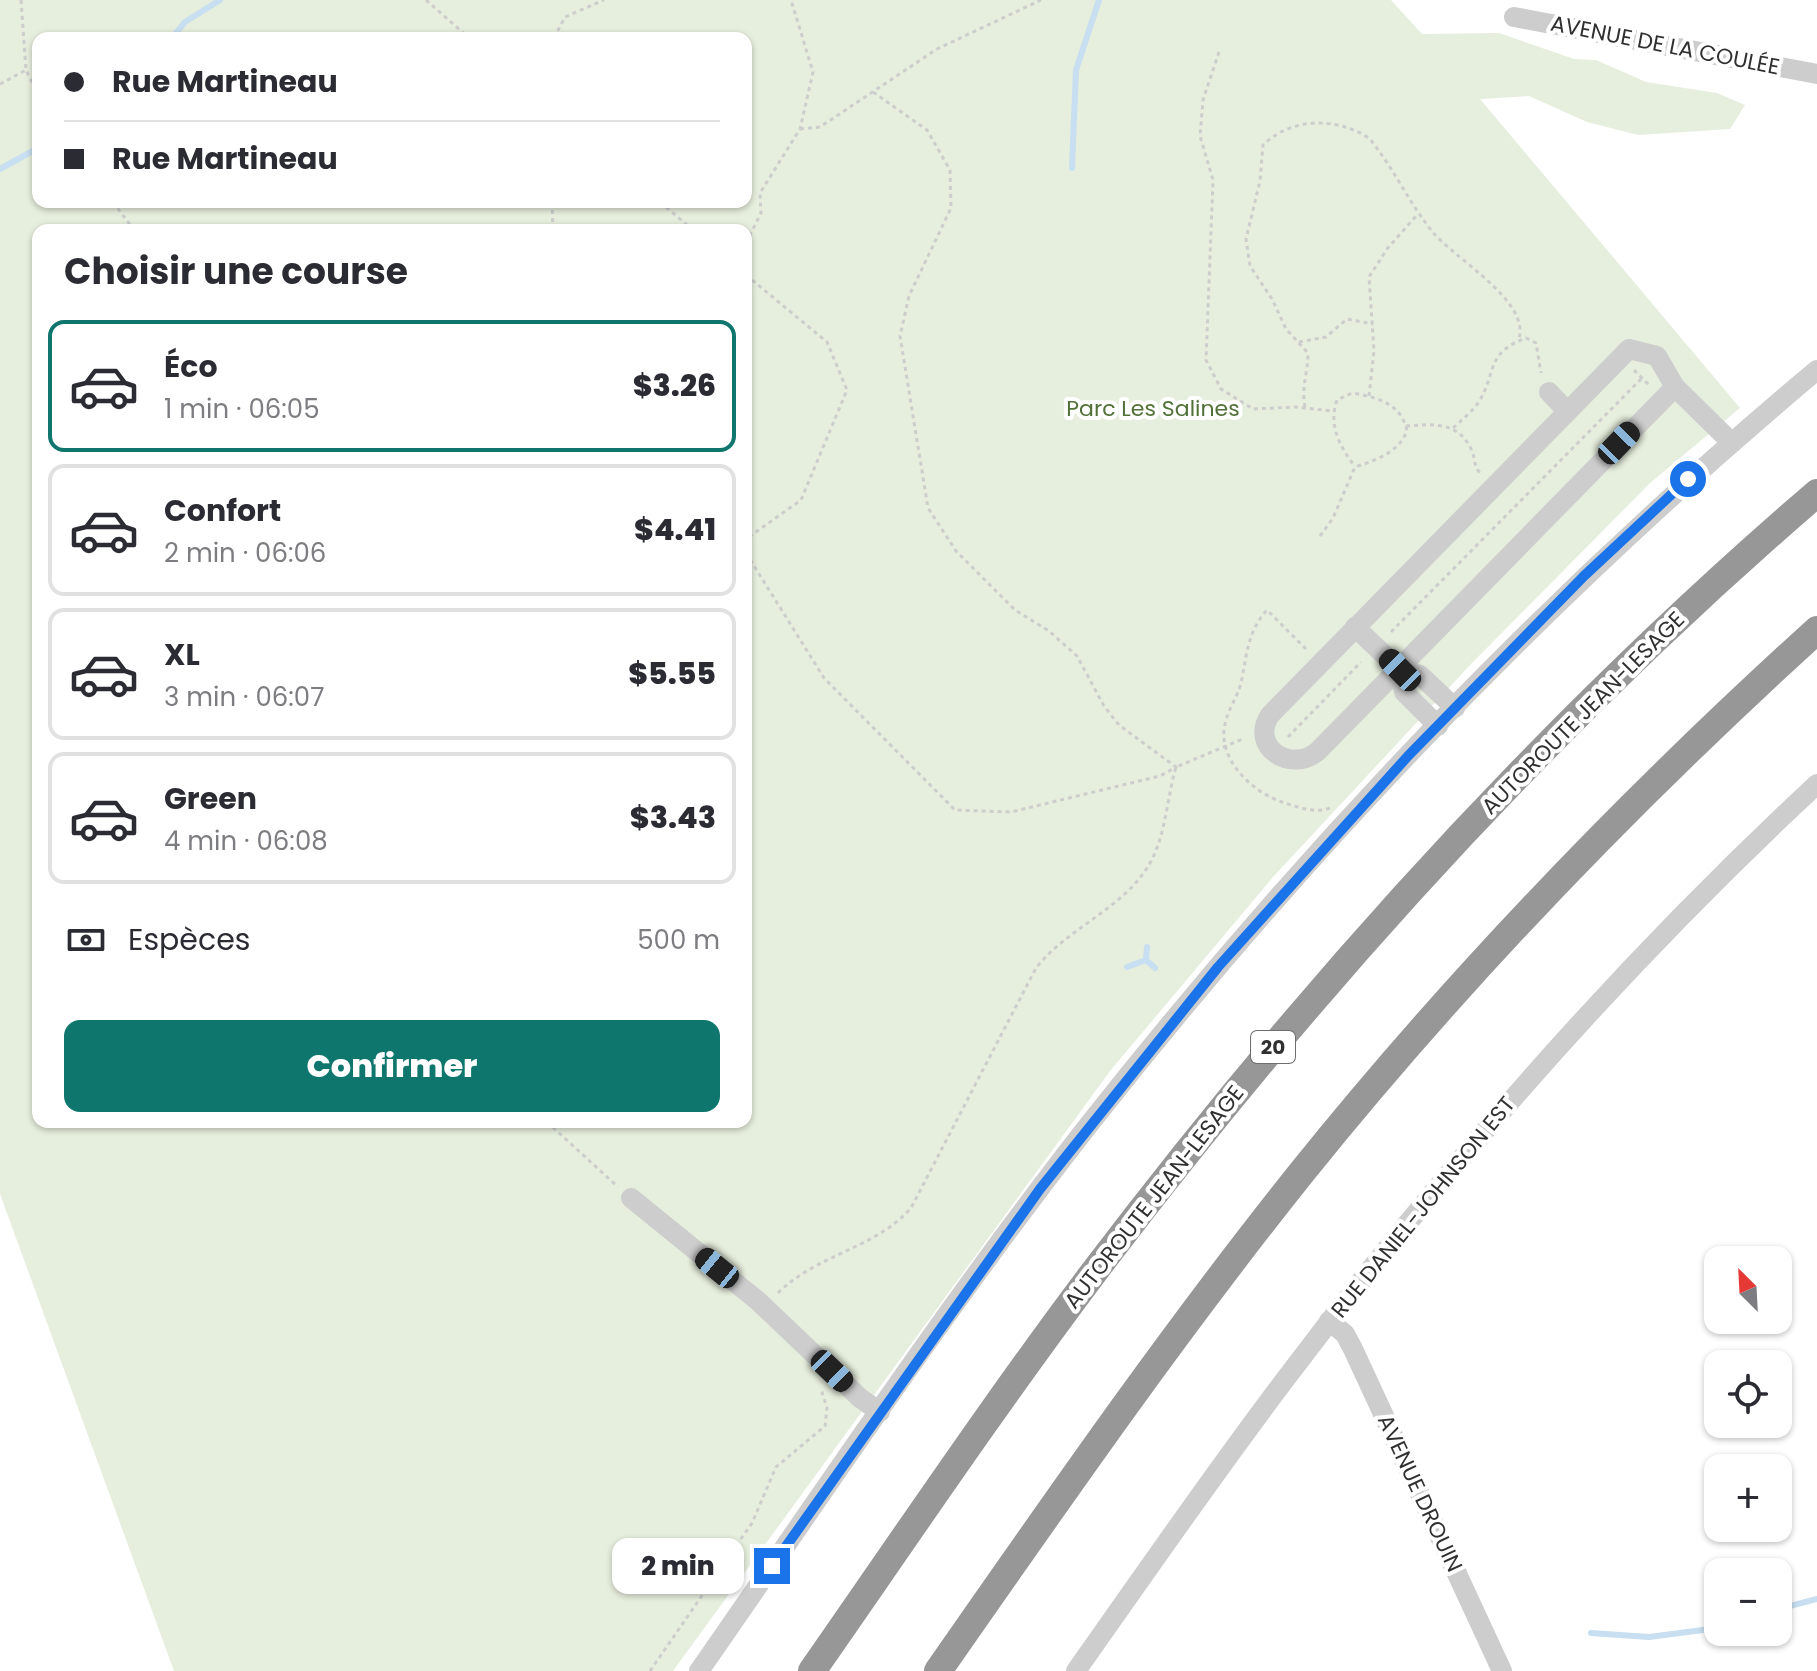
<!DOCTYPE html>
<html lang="fr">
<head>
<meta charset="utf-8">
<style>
	:root { --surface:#fff; --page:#f2f2f3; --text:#2b2b33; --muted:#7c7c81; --line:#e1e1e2; --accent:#0f766e }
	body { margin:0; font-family:Poppins,sans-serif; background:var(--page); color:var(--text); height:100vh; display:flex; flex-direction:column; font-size:30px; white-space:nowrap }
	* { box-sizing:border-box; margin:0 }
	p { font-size:26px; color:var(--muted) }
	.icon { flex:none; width:44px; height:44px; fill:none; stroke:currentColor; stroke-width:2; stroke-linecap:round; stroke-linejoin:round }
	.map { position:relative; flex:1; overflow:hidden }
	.details { position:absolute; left:32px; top:224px; width:720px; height:904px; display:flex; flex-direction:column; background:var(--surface); border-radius:16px; box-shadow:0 2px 6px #0004 }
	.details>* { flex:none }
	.top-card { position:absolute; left:32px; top:32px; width:720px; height:176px; border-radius:16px; box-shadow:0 2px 6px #0004; display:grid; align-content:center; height:176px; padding:0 32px; background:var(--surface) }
	.needle { width:52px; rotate:336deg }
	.tools { position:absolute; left:1704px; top:1246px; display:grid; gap:16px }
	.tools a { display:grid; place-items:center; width:88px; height:88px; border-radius:16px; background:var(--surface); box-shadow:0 2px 6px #0004; font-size:40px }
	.end { position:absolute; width:36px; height:36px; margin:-18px; border:10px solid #1a73e8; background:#fff; box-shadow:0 0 0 4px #fff }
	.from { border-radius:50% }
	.bubble { position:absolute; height:56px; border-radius:16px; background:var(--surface); box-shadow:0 2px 6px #0004; font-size:26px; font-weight:800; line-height:56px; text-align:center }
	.car { position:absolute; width:24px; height:48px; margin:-24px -12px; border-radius:10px; box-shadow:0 0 6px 2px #0007; background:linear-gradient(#222 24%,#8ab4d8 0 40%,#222 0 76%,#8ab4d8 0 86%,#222 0) }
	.top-card b { display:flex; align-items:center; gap:28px; height:76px; font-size:30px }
	.top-card b+b { border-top:2px solid var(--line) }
	.top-card i { width:20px; height:20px; background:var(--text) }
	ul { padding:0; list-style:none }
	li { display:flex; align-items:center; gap:24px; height:132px; margin:0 16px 12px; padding:0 16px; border:4px solid var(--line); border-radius:16px }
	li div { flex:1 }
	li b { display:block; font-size:30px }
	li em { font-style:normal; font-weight:800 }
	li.active { border-color:var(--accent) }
	li>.icon { width:72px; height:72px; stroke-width:1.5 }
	h2 { padding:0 32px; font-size:36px; line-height:96px }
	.pay { display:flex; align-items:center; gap:20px; height:88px; padding:0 32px; font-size:30px }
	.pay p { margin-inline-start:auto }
	.action { display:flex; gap:16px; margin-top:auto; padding:16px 32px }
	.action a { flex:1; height:92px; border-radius:16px; background:var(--accent); color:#fff; font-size:32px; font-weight:800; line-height:92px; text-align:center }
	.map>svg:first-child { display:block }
	.green { fill:#e6eedd; fill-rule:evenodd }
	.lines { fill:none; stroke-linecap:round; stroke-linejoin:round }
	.stream { stroke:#c7dff0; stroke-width:6 }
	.path { stroke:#cdcdcd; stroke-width:3; stroke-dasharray:4 4; stroke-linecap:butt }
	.minor { stroke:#cdcdcd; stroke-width:20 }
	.highway { stroke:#979797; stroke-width:28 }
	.route { stroke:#1a73e8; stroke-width:10 }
	.labels { text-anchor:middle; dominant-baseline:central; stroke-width:8; stroke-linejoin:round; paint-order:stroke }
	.shield { fill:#fff; stroke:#6e6e6e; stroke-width:2 }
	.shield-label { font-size:20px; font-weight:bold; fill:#303030 }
	.street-label { font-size:22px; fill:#303030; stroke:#fff }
	.park-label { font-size:22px; fill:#517138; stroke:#fff }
</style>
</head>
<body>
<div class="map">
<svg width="1817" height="1671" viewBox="0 0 1817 1671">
	<rect width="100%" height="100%" fill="#fff"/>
	<path class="green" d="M0,0H1391L1422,34L1499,33L1574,59L1596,60L1646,82L1717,93L1745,105L1730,129L1638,135L1587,122L1529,96L1480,99L1740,408L1650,483L1471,664L1273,877L1110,1071L673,1671H174L0,1194ZM38,38H746V202H38ZM38,230H746V1122H38Z"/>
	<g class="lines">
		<g class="stream">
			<path d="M172,38L185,22L220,0"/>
			<path d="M1072,168L1076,70L1099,0"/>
			<path d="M0,169L38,148"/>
			<path d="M1146,960L1155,968"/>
			<path d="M1127,967L1146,960L1147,947"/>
			<path d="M1778,1609L1817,1599"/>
			<path d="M1591,1633L1649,1637L1718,1628"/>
		</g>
		<g class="path">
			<path d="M21,0L26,70L38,95"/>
			<path d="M426,0L469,38"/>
			<path d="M554,38L565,17L604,0"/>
			<path d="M1219,52L1203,100L1200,136L1213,180L1206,360L1221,389L1253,409L1295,407L1333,411"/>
			<path d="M0,84L26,70"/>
			<path d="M800,129L820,127L937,49L1041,0"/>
			<path d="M113,202L134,230"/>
			<path d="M552,202L553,230"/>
			<path d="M660,202L693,230"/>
			<path d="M746,243L761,213L760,193L800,129L813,72L791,0"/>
			<path d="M746,275L827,342L847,390L801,500L746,539"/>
			<path d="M1299,342L1326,337L1347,319L1373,324"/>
			<path d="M1634,370L1649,385"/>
			<path d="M1369,396L1374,351L1369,277L1387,249L1418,214"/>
			<path d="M1305,407C1301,387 1308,373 1308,353L1286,329L1272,299L1250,266L1246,239L1260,181L1263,145C1292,117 1336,117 1369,138C1393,167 1408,201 1431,230C1451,257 1534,302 1518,341"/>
			<path d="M1406,426C1433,424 1459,421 1472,451C1476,461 1473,466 1481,474"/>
			<path d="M1453,428C1463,419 1473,411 1480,400C1497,370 1486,353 1526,338L1536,343L1541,373"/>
			<path d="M1320,536L1333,518L1355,467C1376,460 1398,453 1407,431C1402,404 1377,397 1352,393L1337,400C1328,426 1340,446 1355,467"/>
			<path d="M746,553L824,678L955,810L1011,812L1160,776L1176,767L1119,725L1104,706L1077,656L1049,631L1015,610L956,551L928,508L900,336L909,296L951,208L950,170L927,130L873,92"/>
			<path d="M1391,632L1642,378"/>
			<path d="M1306,649L1267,610C1247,632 1247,655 1241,683C1237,698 1228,709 1225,724C1217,759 1252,792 1282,802C1298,807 1314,814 1330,808"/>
			<path d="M1288,737L1361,662"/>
			<path d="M547,1122L618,1187"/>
			<path d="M778,1293C817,1254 875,1249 911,1208L1036,968C1067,928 1125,908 1150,863C1166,835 1167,797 1176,767L1245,738"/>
			<path d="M650,1671L752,1523L776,1467L825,1426L827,1408L821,1389"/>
		</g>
		<g class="minor">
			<path d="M1514,17L1817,74"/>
			<path d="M1629,349L1657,356L1675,387L1318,751C1291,774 1249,747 1270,715Z"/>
			<path d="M1675,387L1731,442"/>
			<path d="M1549,392L1566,410"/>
			<path d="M1355,627L1400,670L1420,675L1455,708"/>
			<path d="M1400,670L1404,692L1438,726"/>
			<path d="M631,1198L758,1301L860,1398L880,1412"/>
			<path d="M1329,1321L1345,1334L1353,1349L1502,1671"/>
			<path d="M699,1671C827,1487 952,1299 1091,1122C1307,848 1549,594 1817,370"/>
			<path d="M1076,1671C1146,1572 1214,1473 1287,1377C1447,1165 1622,965 1817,784"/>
		</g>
		<g class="highway">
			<path d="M812,1671C904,1539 994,1405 1091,1276C1306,992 1546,726 1817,493"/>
			<path d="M938,1671C1056,1502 1173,1333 1302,1172C1458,978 1632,798 1817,630"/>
		</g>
	</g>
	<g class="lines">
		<path class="route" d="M772,1566L1040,1189L1218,967L1408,756L1584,576L1688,479"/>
	</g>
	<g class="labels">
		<rect class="shield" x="1251" y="1031" width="44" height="32" rx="6"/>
		<g class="shield-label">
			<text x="1273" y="1047">20</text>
		</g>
		<g class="street-label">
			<text transform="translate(1665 45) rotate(11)">AVENUE DE LA COULÉE</text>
			<text transform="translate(1583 713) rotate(-45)">AUTOROUTE JEAN-LESAGE</text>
			<text transform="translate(1154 1197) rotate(-52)">AUTOROUTE JEAN-LESAGE</text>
			<text transform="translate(1423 1207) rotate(-51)">RUE DANIEL-JOHNSON EST</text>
			<text transform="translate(1420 1493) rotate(65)">AVENUE DROUIN</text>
		</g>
		<g class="park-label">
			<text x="1153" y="408">Parc Les Salines</text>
		</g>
	</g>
</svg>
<div class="tools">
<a><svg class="needle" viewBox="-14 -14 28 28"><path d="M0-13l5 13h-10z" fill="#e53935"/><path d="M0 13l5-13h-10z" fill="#7c7c81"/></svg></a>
<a><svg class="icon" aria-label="locate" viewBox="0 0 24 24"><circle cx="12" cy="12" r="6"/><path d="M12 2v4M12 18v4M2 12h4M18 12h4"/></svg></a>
<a>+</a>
<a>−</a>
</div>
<i class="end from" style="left:1688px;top:479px"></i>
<i class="end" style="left:772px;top:1566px"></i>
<div class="bubble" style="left:612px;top:1538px;width:132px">2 min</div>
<i class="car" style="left:1619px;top:443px;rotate:44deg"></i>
<i class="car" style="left:1400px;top:670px;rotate:315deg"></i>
<i class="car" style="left:717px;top:1268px;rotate:309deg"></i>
<i class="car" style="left:832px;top:1371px;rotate:134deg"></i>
<div class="top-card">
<b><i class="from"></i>Rue Martineau</b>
<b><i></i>Rue Martineau</b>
</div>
<section class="details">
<h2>Choisir une course</h2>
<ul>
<li class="active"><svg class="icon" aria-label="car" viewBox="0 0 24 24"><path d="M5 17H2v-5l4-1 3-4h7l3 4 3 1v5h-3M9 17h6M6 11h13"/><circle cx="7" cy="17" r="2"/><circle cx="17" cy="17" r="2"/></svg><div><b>Éco</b><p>1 min · 06:05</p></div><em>$3.26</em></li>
<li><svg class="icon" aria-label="car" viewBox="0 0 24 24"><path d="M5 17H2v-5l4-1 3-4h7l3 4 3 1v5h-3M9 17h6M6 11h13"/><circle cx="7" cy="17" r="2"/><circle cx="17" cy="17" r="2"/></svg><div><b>Confort</b><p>2 min · 06:06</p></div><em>$4.41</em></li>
<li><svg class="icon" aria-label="car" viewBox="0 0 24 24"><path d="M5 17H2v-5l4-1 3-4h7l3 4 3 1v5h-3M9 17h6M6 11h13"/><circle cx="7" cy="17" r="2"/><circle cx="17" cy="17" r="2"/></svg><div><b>XL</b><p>3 min · 06:07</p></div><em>$5.55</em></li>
<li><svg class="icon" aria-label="car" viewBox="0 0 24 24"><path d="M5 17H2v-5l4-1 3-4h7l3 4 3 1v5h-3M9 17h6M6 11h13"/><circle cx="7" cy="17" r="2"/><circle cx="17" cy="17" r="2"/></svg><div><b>Green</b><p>4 min · 06:08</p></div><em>$3.43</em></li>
</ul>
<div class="pay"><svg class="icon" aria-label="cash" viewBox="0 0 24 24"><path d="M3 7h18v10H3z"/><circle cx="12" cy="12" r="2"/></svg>Espèces<p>500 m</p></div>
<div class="action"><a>Confirmer</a></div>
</section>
</div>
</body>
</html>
